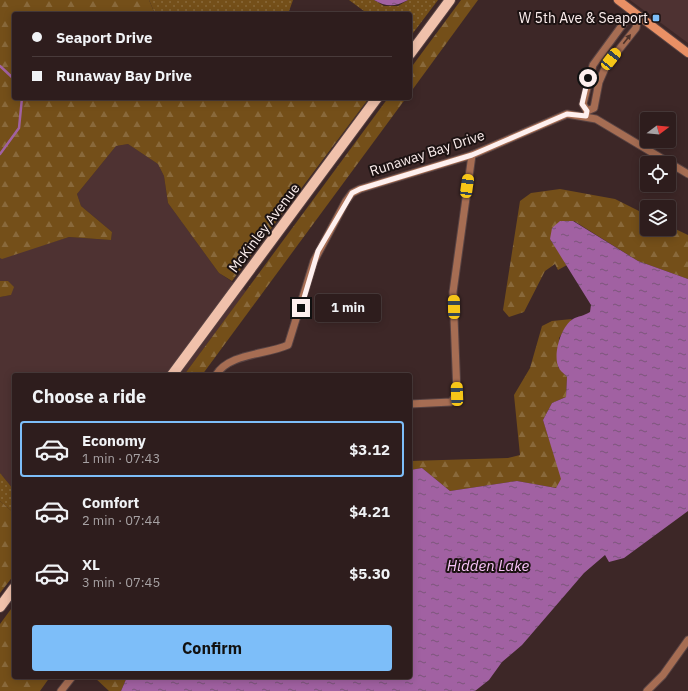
<!DOCTYPE html>
<html lang="en">
<head>
<meta charset="utf-8">
<style>
	:root { --surface:#2e1d1d; --page:#3a2a2a; --text:#f1f3f6; --muted:#a7a2a4; --line:#493b3b; --accent:#7dbef9 }
	body { margin:0; font-family:"IBM Plex Sans",sans-serif; background:var(--page); color:var(--text); height:100vh; display:flex; flex-direction:column; font-size:15px; white-space:nowrap }
	* { box-sizing:border-box; margin:0 }
	p { font-size:13px; color:var(--muted) }
	.icon { flex:none; width:22px; height:22px; fill:none; stroke:currentColor; stroke-width:2; stroke-linecap:round; stroke-linejoin:round }
	.map { position:relative; flex:1; overflow:hidden }
	.sheet { position:absolute; left:12px; top:373px; width:400px; height:306px; display:flex; flex-direction:column; background:var(--surface); border-radius:4px; box-shadow:0 2px 10px #0003,0 0 0 1px var(--line) }
	.sheet>* { flex:none }
	.guide { position:absolute; left:12px; top:12px; width:400px; height:88px; border-radius:4px; box-shadow:0 2px 10px #0003,0 0 0 1px var(--line); display:grid; align-content:center; height:88px; padding:0 20px; background:var(--surface) }
	.needle { width:26px; rotate:74deg }
	.controls { position:absolute; left:640px; top:112px; display:grid; gap:8px }
	.controls a { display:grid; place-items:center; width:36px; height:36px; border-radius:4px; background:var(--surface); box-shadow:0 2px 10px #0003,0 0 0 1px var(--line); font-size:20px }
	.end { position:absolute; width:18px; height:18px; margin:-9px; border:5px solid #fef0ef; background:#111; box-shadow:0 0 0 2px #111 }
	.from { border-radius:50% }
	.bubble { position:absolute; height:28px; border-radius:4px; background:var(--surface); box-shadow:0 2px 10px #0003,0 0 0 1px var(--line); font-size:13px; font-weight:800; line-height:28px; text-align:center }
	.car { position:absolute; width:12px; height:24px; margin:-12px -6px; border-radius:5px; box-shadow:0 0 3px 1px #0007; background:linear-gradient(#f5c518 24%,#345 0 40%,#f5c518 0 76%,#345 0 86%,#f5c518 0) }
	.guide b { display:flex; align-items:center; gap:14px; height:38px; font-size:15px }
	.guide b+b { border-top:1px solid var(--line) }
	.guide i { width:10px; height:10px; background:var(--text) }
	ul { padding:0; list-style:none }
	li { display:flex; align-items:center; gap:12px; height:56px; margin:0 8px 6px; padding:0 12px; border:2px solid transparent; border-radius:4px }
	li div { flex:1 }
	li b { display:block; font-size:15px }
	li em { font-style:normal; font-weight:800 }
	li.on { border-color:var(--accent) }
	li>.icon { width:36px; height:36px; stroke-width:1.5 }
	h2 { padding:0 20px; font-size:18px; line-height:48px }
	.cta { display:flex; gap:8px; margin-top:auto; padding:8px 20px }
	.cta a { flex:1; height:46px; border-radius:4px; background:var(--accent); color:#111; font-size:16px; font-weight:800; line-height:46px; text-align:center }
	.map>svg:first-child { display:block }
	.built { fill:#4e3232 }
	.grass { fill:url(#grass-dots) }
	.forest { fill:url(#forest-firs) }
	.water { fill:url(#water-ripples) }
	.lines { fill:none; stroke-linecap:round; stroke-linejoin:round }
	.stream { stroke:#a161a2; stroke-width:2.5 }
	.minor-casing { stroke:#584343; stroke-width:9 }
	.secondary-casing { stroke:#584343; stroke-width:10 }
	.primary-casing { stroke:#584343; stroke-width:12 }
	.minor { stroke:#a66d53; stroke-width:7 }
	.secondary { stroke:#e99065; stroke-width:8 }
	.primary { stroke:#f0c1ab; stroke-width:10 }
	.oneway { fill:#4d3229 }
	.route { stroke:#fef0ef; stroke-width:5 }
	.poi-dot { fill:#7dbef9; stroke:#1d1313; stroke-width:1.5 }
	.labels { text-anchor:middle; dominant-baseline:central; stroke-width:4; stroke-linejoin:round; paint-order:stroke }
	.poi-label { font-size:14px; fill:#fef0ef; stroke:#1d1313; text-anchor:end }
	.street-label { font-size:14px; fill:#fef0ef; stroke:#1d1313 }
	.water-label { font-size:15px; font-style:italic; fill:#f8c3f8; stroke:#1d1313 }
</style>
</head>
<body>
<div class="map">
<svg width="688" height="691" viewBox="0 0 688 691">
	<defs>
		<pattern id="grass-dots" width="8" height="8" patternUnits="userSpaceOnUse"><rect width="8" height="8" fill="#744f19"/><path d="M2 2h.1M6 6h.1" fill="none" stroke="#89693b" stroke-width="1.8" stroke-linecap="round"/></pattern>
		<pattern id="forest-firs" width="22" height="20" patternUnits="userSpaceOnUse"><rect width="22" height="20" fill="#744f19"/><path d="M5 1l3.5 6h-7zM16 11l3.5 6h-7z" fill="#89693b"/></pattern>
		<pattern id="water-ripples" width="26" height="14" patternUnits="userSpaceOnUse"><rect width="26" height="14" fill="#a161a2"/><path d="M2 4q2-2 4 0t4 0M15 11q2-2 4 0t4 0" fill="none" stroke="#7b567a"/></pattern>
	</defs>
	<rect width="100%" height="100%" fill="#3d2727"/>
	<g class="built">
		<path d="M630,0H688V43Z"/>
		<path d="M128,144L158,164L164,176L168,203L219,273L246,291L184,375H14V490L0,473V297L11,295L8,281H0V258L69,237L111,240L112,232L81,206L77,194L116,146Z"/>
	</g>
	<g class="grass">
		<path d="M149,0H293L288,14H155Z"/>
		<path d="M349,0H374L384,6H398L408,0H438L410,37V14H368Z"/>
		<path d="M0,473L14,490V513L0,501Z"/>
	</g>
	<g class="forest">
		<path d="M0,0H149L155,14H14V98H369L232,281L219,273L168,203L164,176L158,164L128,144L116,146L77,194L81,206L112,232L111,240L69,237L2,259L0,258Z"/>
		<path d="M461,0H478L410,93V69Z"/>
		<path d="M388,98H406L202,375H184Z"/>
		<path d="M560,189L615,199L647,215V229H669V226L688,235V279L638,261L574,221L550,239L567,265L558,270L555,264L545,271L524,312L509,317L503,310L520,201L531,193Z"/>
		<path d="M0,281H8L14,287L11,295L0,297Z"/>
		<path d="M572,319L559,338L558,367L567,377L566,397L552,403L543,420L562,479L556,488L517,481L450,491L422,468L410,470V461L508,458L520,455L514,395L530,368L542,326L552,321Z"/>
		<path d="M0,501L14,513V575L0,593Z"/>
		<path d="M14,605V677H50L40,691H0V624Z"/>
		<path d="M94,677H127L121,691H109Z"/>
	</g>
	<g class="water">
		<path d="M374,0H408C395,7 386,7 374,0Z"/>
		<path d="M560,221H573L638,261L688,279V511L624,558L609,562L605,555L584,573L522,645L502,662L489,680L475,691H121L127,677H410V470L422,468L450,491L517,481L556,488L561,479L543,420L552,403L566,397L567,377C565,374 560,371 559,368C552,356 561,326 573,319C578,316 584,316 590,312L591,305L550,239L552,228Z"/>
	</g>
	<g class="lines">
		<g class="stream">
			<path d="M0,66L14,79"/>
			<path d="M0,154L19,128L22,98"/>
		</g>
		<defs>
			<g id="minor">
				<path d="M587,111L594,108L599,82L606,66L636,28L638,15"/>
				<path d="M586,116L587,111L583,104L593,65L626,20L638,15"/>
				<path d="M216,375C229,353 266,355 288,345L314,261L346,201L352,193L360,189L472,155L567,114L596,119L688,174"/>
				<path d="M410,404L451,402L457,394L453,292L472,155"/>
				<path d="M61,691L72,677"/>
				<path d="M647,691L663,675L688,640"/>
			</g>
			<path id="secondary" d="M618,0L688,53"/>
			<g id="primary">
				<path d="M410,54L450,0"/>
				<path d="M172,375L377,98"/>
				<path d="M0,607L14,588"/>
			</g>
		</defs>
		<use href="#minor" class="minor-casing"/>
		<use href="#secondary" class="secondary-casing"/>
		<use href="#primary" class="primary-casing"/>
		<use href="#minor" class="minor"/>
		<use href="#secondary" class="secondary"/>
		<use href="#primary" class="primary"/>
	</g>
	<defs><path id="oneway-solid" d="M-6-.8H1V-3.2L6.5 0L1 3.2V.8H-6Z"/></defs>
	<use class="oneway" href="#oneway-solid" transform="translate(627 39) rotate(-52)"/>
	<g class="lines">
		<path class="route" d="M301,308L318,251L352,193L360,189L472,155L567,114L586,116L587,111L582,104L588,78"/>
	</g>
	<rect class="poi-dot" x="652" y="14" width="8" height="8" rx="2"/>
	<g class="labels">
		<g class="poi-label">
			<text x="648" y="18">W 5th Ave &amp; Seaport</text>
		</g>
		<g class="street-label">
			<text transform="translate(427 153) rotate(-18)">Runaway Bay Drive</text>
			<text transform="translate(264 228) rotate(-53)">McKinley Avenue</text>
		</g>
		<g class="water-label">
			<text x="488" y="565">Hidden Lake</text>
		</g>
	</g>
</svg>
<div class="controls">
<a><svg class="needle" viewBox="-14 -14 28 28"><path d="M0-13l5 13h-10z" fill="#e53935"/><path d="M0 13l5-13h-10z" fill="#a7a2a4"/></svg></a>
<a><svg class="icon" aria-label="locate" viewBox="0 0 24 24"><circle cx="12" cy="12" r="6"/><path d="M12 2v4M12 18v4M2 12h4M18 12h4"/></svg></a>
<a><svg class="icon" aria-label="layers" viewBox="0 0 24 24"><path d="M12 4l9 5-9 5-9-5zM3 14l9 5 9-5"/></svg></a>
</div>
<i class="end from" style="left:588px;top:78px"></i>
<i class="end" style="left:301px;top:308px"></i>
<div class="bubble" style="left:315px;top:294px;width:66px">1 min</div>
<i class="car" style="left:611px;top:59px;rotate:38deg"></i>
<i class="car" style="left:467px;top:186px;rotate:8deg"></i>
<i class="car" style="left:454px;top:307px;rotate:359deg"></i>
<i class="car" style="left:457px;top:394px;rotate:358deg"></i>
<div class="guide">
<b><i class="from"></i>Seaport Drive</b>
<b><i></i>Runaway Bay Drive</b>
</div>
<section class="sheet">
<h2>Choose a ride</h2>
<ul>
<li class="on"><svg class="icon" aria-label="car" viewBox="0 0 24 24"><path d="M5 17H2v-5l4-1 3-4h7l3 4 3 1v5h-3M9 17h6M6 11h13"/><circle cx="7" cy="17" r="2"/><circle cx="17" cy="17" r="2"/></svg><div><b>Economy</b><p>1 min · 07:43</p></div><em>$3.12</em></li>
<li><svg class="icon" aria-label="car" viewBox="0 0 24 24"><path d="M5 17H2v-5l4-1 3-4h7l3 4 3 1v5h-3M9 17h6M6 11h13"/><circle cx="7" cy="17" r="2"/><circle cx="17" cy="17" r="2"/></svg><div><b>Comfort</b><p>2 min · 07:44</p></div><em>$4.21</em></li>
<li><svg class="icon" aria-label="car" viewBox="0 0 24 24"><path d="M5 17H2v-5l4-1 3-4h7l3 4 3 1v5h-3M9 17h6M6 11h13"/><circle cx="7" cy="17" r="2"/><circle cx="17" cy="17" r="2"/></svg><div><b>XL</b><p>3 min · 07:45</p></div><em>$5.30</em></li>
</ul>
<div class="cta"><a>Confirm</a></div>
</section>
</div>
</body>
</html>
